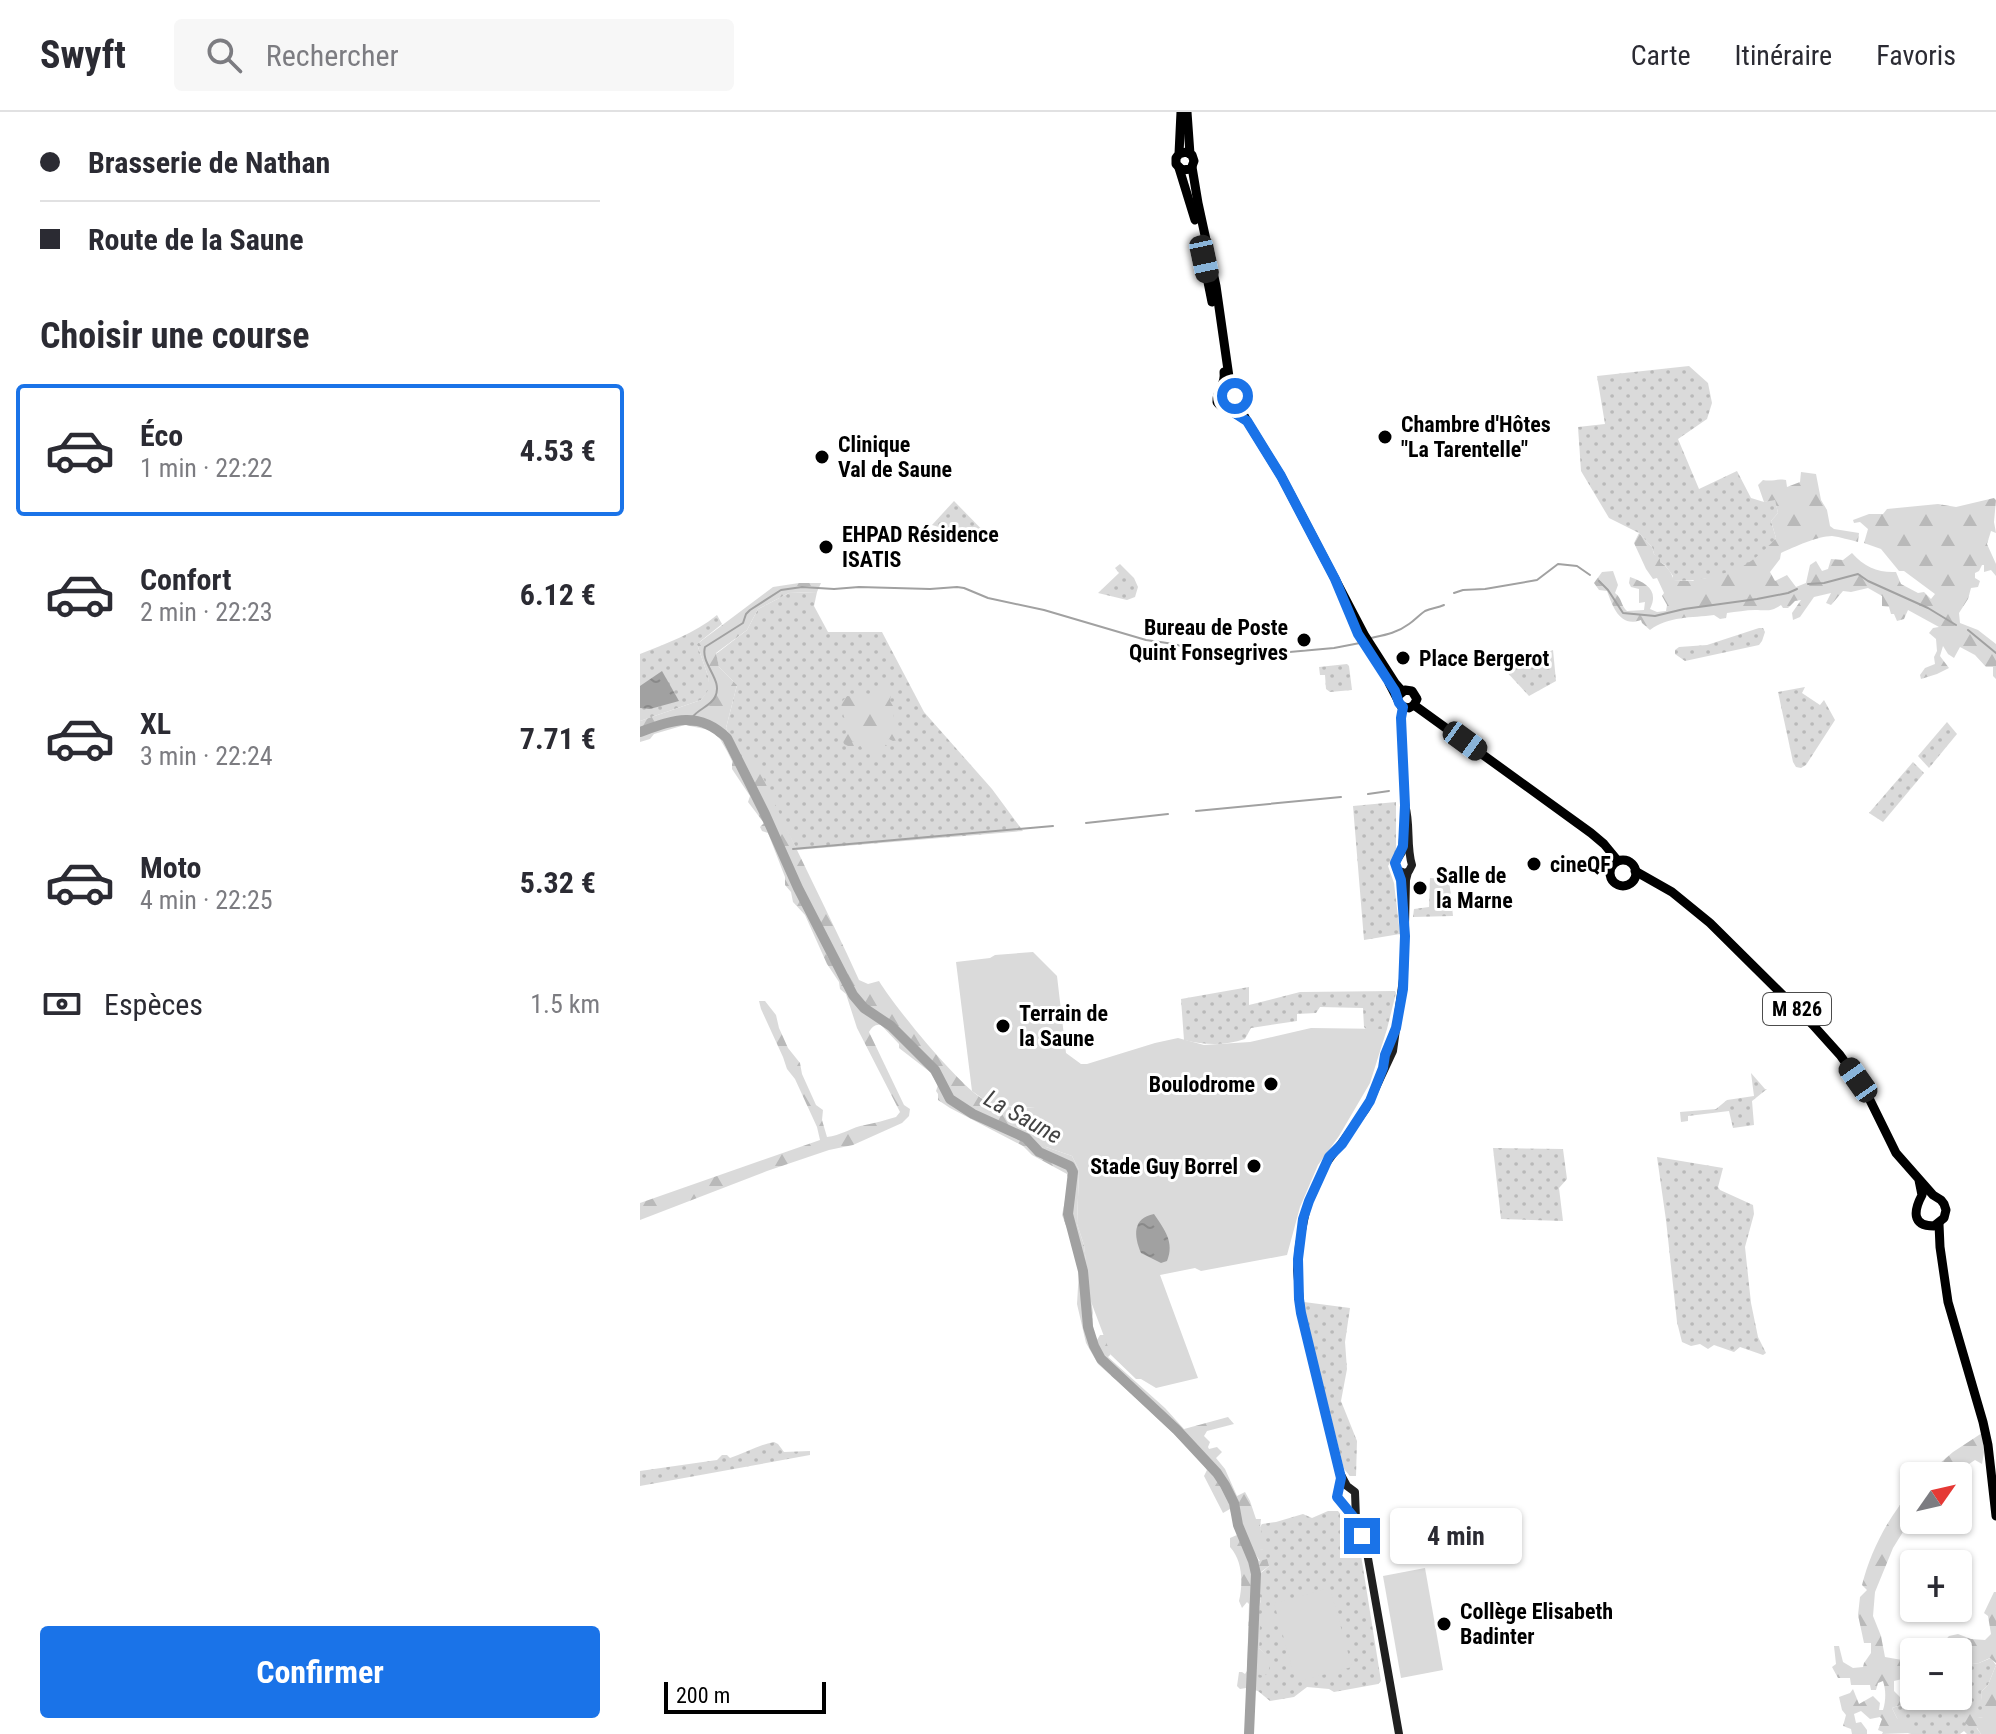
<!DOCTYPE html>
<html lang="fr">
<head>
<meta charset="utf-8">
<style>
	:root { --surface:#fff; --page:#f7f7f7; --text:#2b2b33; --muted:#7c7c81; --line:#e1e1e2; --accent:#1a73e8 }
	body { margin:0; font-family:"Roboto Condensed",sans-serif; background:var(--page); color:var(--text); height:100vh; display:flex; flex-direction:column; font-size:30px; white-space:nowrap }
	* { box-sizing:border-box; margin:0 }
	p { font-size:26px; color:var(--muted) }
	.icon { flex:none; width:44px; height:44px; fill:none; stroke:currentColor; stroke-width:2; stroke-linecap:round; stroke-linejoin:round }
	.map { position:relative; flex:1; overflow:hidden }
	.side { display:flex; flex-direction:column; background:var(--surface); width:640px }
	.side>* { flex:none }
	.top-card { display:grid; align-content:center; height:176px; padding:0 40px; background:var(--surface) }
	.needle { width:52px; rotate:56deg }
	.tools { position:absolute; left:1260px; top:1350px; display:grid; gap:16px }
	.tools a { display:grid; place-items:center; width:72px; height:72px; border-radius:8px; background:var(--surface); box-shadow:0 2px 6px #0004; font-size:40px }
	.scale { position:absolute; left:24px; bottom:20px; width:162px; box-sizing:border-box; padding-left:8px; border:4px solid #000; border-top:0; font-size:22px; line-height:28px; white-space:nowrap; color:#000; -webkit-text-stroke:6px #fff; paint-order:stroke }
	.end { position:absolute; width:36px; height:36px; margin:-18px; border:10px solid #1a73e8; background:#fff; box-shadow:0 0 0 4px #fff }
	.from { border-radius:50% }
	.bubble { position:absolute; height:56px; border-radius:8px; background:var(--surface); box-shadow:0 2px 6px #0004; font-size:26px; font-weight:700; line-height:56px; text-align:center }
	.car { position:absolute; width:24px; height:48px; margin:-24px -12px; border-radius:10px; box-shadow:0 0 6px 2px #0007; background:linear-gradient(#222 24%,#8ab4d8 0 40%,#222 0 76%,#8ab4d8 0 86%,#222 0) }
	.top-card b { display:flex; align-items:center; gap:28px; height:76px; font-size:30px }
	.top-card b+b { border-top:2px solid var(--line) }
	.top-card i { width:20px; height:20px; background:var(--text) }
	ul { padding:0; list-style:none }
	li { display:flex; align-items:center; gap:24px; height:132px; margin:0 16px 12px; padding:0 24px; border:4px solid transparent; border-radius:8px }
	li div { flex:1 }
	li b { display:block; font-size:30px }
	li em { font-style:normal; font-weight:700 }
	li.selected { border-color:var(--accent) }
	li>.icon { width:72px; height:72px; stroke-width:1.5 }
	h2 { padding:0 40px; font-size:36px; line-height:96px }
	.pay { display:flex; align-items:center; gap:20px; height:88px; padding:0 40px; font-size:30px }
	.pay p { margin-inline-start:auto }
	.action { display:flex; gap:16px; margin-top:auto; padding:16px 40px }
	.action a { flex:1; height:92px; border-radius:8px; background:var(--accent); color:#fff; font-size:32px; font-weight:700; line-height:92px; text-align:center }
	header { display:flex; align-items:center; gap:48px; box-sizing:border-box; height:112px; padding:0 40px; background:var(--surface); border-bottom:2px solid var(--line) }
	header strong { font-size:38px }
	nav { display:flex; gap:44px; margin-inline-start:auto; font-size:28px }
	.search { width:560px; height:72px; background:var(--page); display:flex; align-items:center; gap:20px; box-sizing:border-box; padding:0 28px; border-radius:8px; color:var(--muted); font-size:30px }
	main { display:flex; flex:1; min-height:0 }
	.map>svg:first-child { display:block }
	.green { fill:url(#green-dots) }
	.forest { fill:url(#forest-firs) }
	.pitch { fill:#dadada }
	.water { fill:url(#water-ripples) }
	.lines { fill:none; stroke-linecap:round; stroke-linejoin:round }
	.stream { stroke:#a1a1a1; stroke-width:2 }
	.river { stroke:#a1a1a1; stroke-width:10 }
	.secondary { stroke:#202020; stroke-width:8 }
	.primary { stroke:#000; stroke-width:9 }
	.route { stroke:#1a73e8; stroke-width:10 }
	.poi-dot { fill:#000; stroke:#fff; stroke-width:3 }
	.labels { text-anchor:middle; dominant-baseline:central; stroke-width:6; stroke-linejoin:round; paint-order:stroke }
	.shield { fill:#fff; stroke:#4c4c4c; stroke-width:2 }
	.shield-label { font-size:20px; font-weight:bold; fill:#000 }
	.poi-label { font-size:22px; font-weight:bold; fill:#000; stroke:#fff; text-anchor:start }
	.water-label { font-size:24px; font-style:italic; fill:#424242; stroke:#fff }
</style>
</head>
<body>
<header>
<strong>Swyft</strong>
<div class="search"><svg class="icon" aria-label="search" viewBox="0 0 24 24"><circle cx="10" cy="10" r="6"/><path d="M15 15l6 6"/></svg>Rechercher</div>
<nav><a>Carte</a><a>Itinéraire</a><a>Favoris</a></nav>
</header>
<main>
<section class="side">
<div class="top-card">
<b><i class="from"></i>Brasserie de Nathan</b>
<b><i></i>Route de la Saune</b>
</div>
<h2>Choisir une course</h2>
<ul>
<li class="selected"><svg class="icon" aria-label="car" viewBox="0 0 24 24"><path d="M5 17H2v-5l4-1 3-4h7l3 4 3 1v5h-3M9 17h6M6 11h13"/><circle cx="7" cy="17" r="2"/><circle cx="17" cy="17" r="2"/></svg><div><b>Éco</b><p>1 min · 22:22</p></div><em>4.53 €</em></li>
<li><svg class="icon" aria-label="car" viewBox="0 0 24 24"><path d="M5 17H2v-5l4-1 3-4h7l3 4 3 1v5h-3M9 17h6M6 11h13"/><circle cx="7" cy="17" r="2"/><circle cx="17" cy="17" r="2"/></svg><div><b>Confort</b><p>2 min · 22:23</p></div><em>6.12 €</em></li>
<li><svg class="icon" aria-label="car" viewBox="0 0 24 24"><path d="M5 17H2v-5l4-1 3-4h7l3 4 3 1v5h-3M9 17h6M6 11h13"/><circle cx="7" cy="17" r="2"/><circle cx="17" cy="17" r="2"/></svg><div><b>XL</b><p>3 min · 22:24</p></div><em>7.71 €</em></li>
<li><svg class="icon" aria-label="car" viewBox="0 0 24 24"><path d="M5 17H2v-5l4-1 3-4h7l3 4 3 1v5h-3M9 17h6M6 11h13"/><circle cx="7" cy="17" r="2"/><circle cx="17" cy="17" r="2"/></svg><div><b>Moto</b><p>4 min · 22:25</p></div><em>5.32 €</em></li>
</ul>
<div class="pay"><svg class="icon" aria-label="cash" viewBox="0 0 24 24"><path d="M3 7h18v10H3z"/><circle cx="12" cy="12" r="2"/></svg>Espèces<p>1.5 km</p></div>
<div class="action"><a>Confirmer</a></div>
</section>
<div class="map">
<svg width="1356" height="1622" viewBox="0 0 1356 1622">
	<defs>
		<pattern id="green-dots" width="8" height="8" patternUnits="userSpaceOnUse" patternTransform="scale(2)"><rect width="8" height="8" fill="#dadada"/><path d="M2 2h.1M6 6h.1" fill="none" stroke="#b9b9b9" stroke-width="1.8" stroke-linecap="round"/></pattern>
		<pattern id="forest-firs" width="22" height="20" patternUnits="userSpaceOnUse" patternTransform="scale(2)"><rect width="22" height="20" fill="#dadada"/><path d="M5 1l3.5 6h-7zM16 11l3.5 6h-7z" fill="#b9b9b9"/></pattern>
		<pattern id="water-ripples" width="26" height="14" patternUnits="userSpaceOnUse" patternTransform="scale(2)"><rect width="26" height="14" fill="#a1a1a1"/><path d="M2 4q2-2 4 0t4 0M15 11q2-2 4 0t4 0" fill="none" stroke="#898989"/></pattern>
	</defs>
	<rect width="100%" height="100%" fill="#fff"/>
	<g class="green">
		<path d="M1049,254L1068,271L1072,291L1067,307L1038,327L1059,377L1097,359L1111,386L1124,390L1135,387L1138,401L1131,409L1136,426C1126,437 1116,450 1103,456C1082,466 1055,469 1033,469V464L1025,453L1020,450L1014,442L1012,435L999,421L969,406L941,359L938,315L965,312L957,264Z"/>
		<path d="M314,389L356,432L292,413Z"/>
		<path d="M480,452L494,466L498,475L495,485L487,488L458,481L479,461L475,456Z"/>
		<path d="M177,480L174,494L188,520H242L284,600L352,677L383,719L157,738L139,703L100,645L86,616L97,573L79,555L76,542L107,518L118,497L149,481Z"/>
		<path d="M77,503L82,512L57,532L68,564L70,577L61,588L0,609V542C27,531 54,522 77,503Z"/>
		<path d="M1119,516H1123L1125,520L1122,529L1119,533L1045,549L1035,542V538L1039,535L1067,533Z"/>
		<path d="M913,538L916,569L889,584L864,557Z"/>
		<path d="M707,552L709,554L712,578L690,580L686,577L685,563H680L679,555Z"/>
		<path d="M1165,575L1162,581L1180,593L1184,588L1195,608L1166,653L1161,656L1156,655L1153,650L1138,580Z"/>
		<path d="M1307,610L1317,622L1289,656L1278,644Z"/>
		<path d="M1273,650L1284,661L1243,710L1229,701Z"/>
		<path d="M756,690V741L748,754L754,771L760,822L724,828L713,694Z"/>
		<path d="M790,766L809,767L813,804L773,805L774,797L789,795Z"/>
		<path d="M609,875V893L660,880L755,879L756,881L747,917H726L724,915L723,896L680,895L676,901L657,902V909L611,916L605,927C584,934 565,933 544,928L541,887Z"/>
		<path d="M1111,961L1125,977H1127L1112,989L1114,1013L1093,1016L1089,999L1048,1004V1009L1041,1010L1040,1000L1076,997L1087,988L1114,984Z"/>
		<path d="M853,1036L923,1037L927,1067L919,1076L923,1109L861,1107Z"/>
		<path d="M1017,1045L1083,1056L1078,1075L1080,1078L1113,1093L1114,1102L1105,1135L1111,1191L1118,1225L1126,1241L1123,1243L1100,1235L1094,1240L1074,1233L1068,1237L1060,1232L1051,1234L1042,1230L1037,1210L1026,1108Z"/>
		<path d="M664,1190L710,1196L705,1230L707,1257L701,1289L717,1329L716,1364H710L704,1357L665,1202Z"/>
		<path d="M134,1330L138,1332L144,1340L170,1339V1343L0,1374V1359L77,1348L82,1343H87L90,1346C105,1341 118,1333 134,1330Z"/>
		<path d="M688,1399H698C709,1412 715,1427 721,1443L741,1569L738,1572L694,1580L689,1577L667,1575L654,1585L630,1589L618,1579V1561L626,1543L619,1536C620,1520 617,1502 621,1487L616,1477L621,1461L629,1454L620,1449L613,1439L623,1437L620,1415L622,1412L636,1410L663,1402L672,1406Z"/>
		<path d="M1351,1546L1356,1553L1348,1573L1341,1580L1344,1605L1338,1606L1325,1587L1326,1576H1318V1554L1339,1551Z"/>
		<path d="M1297,1585L1300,1591L1313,1598V1586L1316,1585L1319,1592L1341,1622H1327L1324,1619L1320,1622H1268L1271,1621L1257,1606L1252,1596L1261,1593L1267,1597L1289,1593L1290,1586Z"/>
	</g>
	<g class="forest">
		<path d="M1161,360L1176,362L1181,388L1187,398L1190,414L1194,417L1219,421L1218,430C1210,428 1200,425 1192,424C1178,424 1154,435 1141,441L1140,447L1130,460L1135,469L1147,463L1156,475L1166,471L1170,453L1176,449L1182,459L1188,457L1191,447L1203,448L1212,441C1224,455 1239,461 1256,460L1261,472L1278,481L1284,480L1291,487L1295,482L1264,459H1259L1241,437L1224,431L1228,417L1220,410L1214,411L1213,408L1229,402H1243L1247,397L1298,392L1316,395L1354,386L1356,388L1354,410L1356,421L1351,419L1347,432L1356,452V464L1351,458L1344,460V453H1342L1339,459L1335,461V466L1340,469L1338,475L1331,476L1328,487L1319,501L1320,511L1338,518L1356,532V567L1353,564V555H1346L1335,543L1320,535L1314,546L1308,542L1303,534L1300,544L1309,556L1297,562L1281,567L1280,563L1285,556L1295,552L1294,545L1297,539L1296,527L1289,521L1293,516L1299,515L1268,498L1264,507L1257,509L1254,502H1251L1249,495L1242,494V484L1228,476L1211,480L1203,479L1191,493L1186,491L1191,481L1174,485L1160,505L1153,508L1152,501L1161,488L1155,489L1148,496H1143L1141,493C1131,500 1126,498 1115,498C1106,498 1096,500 1087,501L1086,506L1080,507L1074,503C1052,506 1028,504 1010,518L1002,511L1001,508C980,516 973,495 967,479L959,478L954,471L962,460L973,459L978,473L975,481C982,486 981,494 987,499L1004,498L1005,490L999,491V477L991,475L989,471L990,465C1007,471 1019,479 1010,497L1017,500L1026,499L1027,493L1022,484L1024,481L1017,466L1013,467L1006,457L994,431L999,421L1012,435L1014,442L1020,447V450C1027,454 1032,461 1034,469H1053L1058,465L1063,467C1101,457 1109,455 1136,426L1131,409L1138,401L1135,388L1124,390L1118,373L1123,368C1132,370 1141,366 1146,368L1147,375L1160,370Z"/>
		<path d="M159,471H181L177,480L149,481L118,497L107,518L76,541L79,555L97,573L86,616L100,645L117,652C149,725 186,795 219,868L228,872L239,869C254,894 327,985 352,992C366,995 382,995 396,996L406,1035L432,1044L439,1058L437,1112L444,1133L453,1201C452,1211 452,1220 457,1228L460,1223H467L471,1242L468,1245L525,1296L544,1317L588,1305L594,1312L567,1319L564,1324L570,1330L568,1335L569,1337L577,1335L582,1340L576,1346L585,1357L597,1384L605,1380L610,1389L616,1407H621L620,1415L625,1431L623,1437L613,1440L619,1449L627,1447L629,1454L621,1460L625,1466L624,1473L616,1477L621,1487L618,1498L619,1503L627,1499L633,1501L630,1510L623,1515L620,1514L619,1536L631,1547L628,1562L623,1564L618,1562V1579L606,1576L600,1577L597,1574L599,1560H602L605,1562L607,1559L609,1492L607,1490L602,1496L599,1489C603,1472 603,1449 590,1435V1426L597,1423L590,1397L583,1401L564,1364L567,1358L560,1347L507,1296L458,1252L446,1231L437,1192L439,1158L436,1140L422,1103L429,1069L427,1062L392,1043L383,1034L310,996L298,988V982L296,979L298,973L290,960L259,936V932L241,913C235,912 232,915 229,920L264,993L270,997L269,1004L262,1011L213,1033L189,1038L127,1059L0,1108V1091L180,1028L177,1015L155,967L147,957L143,945L121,897L119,889H125L136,903L139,916L148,936L160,951L162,962L176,993L183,998L182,1008L187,1025C200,1024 212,1015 225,1013C236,1011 245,1008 256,1005L260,1000L217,916L206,882L200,877L199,870L187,852L165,803L153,790L151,780L145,773V765L128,721L122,719L120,715L124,711L108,690L110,684L92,657V649L87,639L80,627L70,618L45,613L14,622L10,627L0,630V609L61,588L69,577L68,564L57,532L133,475Z"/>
		<path d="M246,576L251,580L250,589L253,594L254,607L258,615V628L253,629L249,627L241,634L243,635L245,632L248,635L247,639L237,641L229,637L227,640L221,635L222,627L221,626L212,630L214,634H219L208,643L206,640L208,634L204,632L203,629L208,620L206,617C208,608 201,604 203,595L200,592L207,584L219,585L222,581L235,583L237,579Z"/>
		<path d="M1342,1321L1344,1340L1342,1352L1335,1348L1311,1364H1285L1313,1340Z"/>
		<path d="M1274,1376V1402L1253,1436L1235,1480L1233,1504L1241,1524L1245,1545L1262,1548L1274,1543V1564L1254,1569V1579L1261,1586V1593L1252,1596L1257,1606L1271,1612V1621L1242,1622L1243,1620L1238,1618L1242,1607L1240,1605L1230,1607L1221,1599L1214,1602L1216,1611L1221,1610L1227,1618V1622H1212L1211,1617L1203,1614L1206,1603L1202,1598L1199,1585L1210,1581L1213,1577L1219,1592L1233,1584L1240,1591L1239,1598H1243C1246,1588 1246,1578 1243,1569L1238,1571L1236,1578H1231L1230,1573H1211L1210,1566H1198L1192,1555L1196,1552L1194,1534H1199L1203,1550L1213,1556L1223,1555L1224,1551L1231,1541V1531H1224L1218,1503L1220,1485L1227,1478L1222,1473C1231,1438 1249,1403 1274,1376Z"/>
		<path d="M1354,1480H1356V1551L1350,1546L1339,1551L1318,1554V1540H1285L1300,1534L1309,1524L1318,1522L1331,1527L1345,1528L1351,1522L1348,1504L1344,1501Z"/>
		<path d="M1356,1553V1622H1341L1337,1616L1330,1615L1318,1605L1319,1592L1316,1585L1313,1586V1599L1301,1601L1300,1591L1296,1584H1318V1576H1326L1325,1587L1337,1594L1338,1606L1343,1605L1341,1580L1348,1573Z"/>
	</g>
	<g class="pitch">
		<path d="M393,840L417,864L426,941L441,952H447L515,931L538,926L564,933L610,930L671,916L747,917L730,971L699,1024L678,1053L660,1095L647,1143L561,1159L555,1156L520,1163L558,1266L516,1276L501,1267H496L471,1243L450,1187L444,1133L437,1112L439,1058L432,1044L406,1035L393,1019L395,996L350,992L332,979L316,850L350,846L355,843Z"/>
		<path d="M785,1456L803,1558L761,1566L743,1464Z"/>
		<path d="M690,1476L712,1555L656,1570L634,1491Z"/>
	</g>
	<g class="water">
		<path d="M22,559L39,589L10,597L0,596V574Z"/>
		<path d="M514,1102C524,1117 535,1130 527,1149L521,1151L501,1141C494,1124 492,1106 514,1102Z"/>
	</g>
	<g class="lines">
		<g class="stream">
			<path d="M959,469L968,478L983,501L1015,504L1044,497L1117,487L1148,481L1157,477"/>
			<path d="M1168,472L1184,471L1218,462L1228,469L1288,496L1316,513"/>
			<path d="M814,481L823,478L845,477L897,468L918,452L937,454L950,463"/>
			<path d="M1328,518L1356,541"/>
			<path d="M731,526C745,523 757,521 769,512C775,508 779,503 785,499C792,496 798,496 804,493"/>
			<path d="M627,542L694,536L720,531"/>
			<path d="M51,607C57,597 70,595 75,585C84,568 60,552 65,535L103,511L106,502L110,498L141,478L162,475L194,477L219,475L290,477L317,475L324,476L348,486L404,498L506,528L534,532L560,540"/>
			<path d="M728,682L749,679"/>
			<path d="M556,699L701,685"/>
			<path d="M446,711L528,702"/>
			<path d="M153,737L413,714"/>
			<path d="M141,738H145"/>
		</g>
		<path class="river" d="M0,620C33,608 58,598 87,626L125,702L158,776L213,883L224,896L251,914L295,958L310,987L333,1002L386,1026L399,1040L430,1054L433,1060L428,1102L443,1159L448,1215L454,1234L461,1247L537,1318L577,1361L585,1373L594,1391L598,1413L613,1449L616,1462L609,1622"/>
		<g class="secondary">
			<path d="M757,758L765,761L769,759L772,753C766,734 771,713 765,693L761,606L763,595"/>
			<path d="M759,762L755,751L762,740L763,726"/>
			<path d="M744,952L753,923"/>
			<path d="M701,1367L697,1385L716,1408L726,1435L759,1622"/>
			<path d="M716,1408L715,1380L707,1374L700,1361L661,1201L657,1158L659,1133L667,1094L686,1052L726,997L753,939L764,860L766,768L768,760"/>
		</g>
		<g class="primary">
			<path d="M547,0L550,42"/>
			<path d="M539,42L546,40L552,43L554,49L551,57L542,58L536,52V46L539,42L541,0"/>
			<path d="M552,55L558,91L576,174L591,279L607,309L641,364L725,524L755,571L762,579"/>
			<path d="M539,56L555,108"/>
			<path d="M564,150L572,190"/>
			<path d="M584,260C586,275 576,277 577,290C582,298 596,300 604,307"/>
			<path d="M749,571L761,594L769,596L774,593"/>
			<path d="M759,583L765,578L772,579L777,587L774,593"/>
			<path d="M774,593L951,721L964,732L978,749"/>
			<circle cx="983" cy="761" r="13"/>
			<path d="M995,759L1032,780L1070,811L1173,913L1200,943L1225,978L1256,1041L1293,1083L1301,1088L1304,1092L1306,1098L1304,1106L1294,1114C1271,1114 1274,1098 1282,1083L1279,1068"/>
			<path d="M1299,1112L1300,1135L1308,1190L1343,1310L1348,1333L1356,1404"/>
		</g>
	</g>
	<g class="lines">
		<path class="route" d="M595,284L593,293L587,296L607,309L641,364L695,467L718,522L755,579L759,591L763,595L761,606L765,693L763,734L755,751L761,768L765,824L763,877L756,916L745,943L743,956L730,989L702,1032L689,1045L669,1089L663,1107L658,1147L659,1187L661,1201L701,1366L697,1385L716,1408L722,1424"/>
	</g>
	<g class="poi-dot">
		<circle cx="745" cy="325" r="8"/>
		<circle cx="182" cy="345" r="8"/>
		<circle cx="186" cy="435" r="8"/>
		<circle cx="664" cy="528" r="8"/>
		<circle cx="763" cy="546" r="8"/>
		<circle cx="894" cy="752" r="8"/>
		<circle cx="780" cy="776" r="8"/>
		<circle cx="363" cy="914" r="8"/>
		<circle cx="631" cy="972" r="8"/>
		<circle cx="614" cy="1054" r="8"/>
		<circle cx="804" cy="1512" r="8"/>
	</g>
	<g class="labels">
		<rect class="shield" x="1123" y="881" width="68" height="32" rx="6"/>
		<g class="shield-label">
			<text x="1157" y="897">M 826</text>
		</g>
		<g class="poi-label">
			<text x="761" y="312">Chambre d'Hôtes<tspan x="761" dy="25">"La Tarentelle"</tspan></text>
			<text x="198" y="332">Clinique<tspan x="198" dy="25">Val de Saune</tspan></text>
			<text x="202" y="422">EHPAD Résidence<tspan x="202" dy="25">ISATIS</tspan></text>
			<text x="648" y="515" text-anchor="end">Bureau de Poste<tspan x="648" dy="25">Quint Fonsegrives</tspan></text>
			<text x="779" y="546">Place Bergerot</text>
			<text x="910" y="752">cineQF</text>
			<text x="796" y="763">Salle de<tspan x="796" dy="25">la Marne</tspan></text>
			<text x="379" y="901">Terrain de<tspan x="379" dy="25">la Saune</tspan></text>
			<text x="615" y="972" text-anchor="end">Boulodrome</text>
			<text x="598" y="1054" text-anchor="end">Stade Guy Borrel</text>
			<text x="820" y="1499">Collège Elisabeth<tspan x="820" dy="25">Badinter</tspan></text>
		</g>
		<g class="water-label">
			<text transform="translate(383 1005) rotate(29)">La Saune</text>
		</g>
	</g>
</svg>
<div class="tools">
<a><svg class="needle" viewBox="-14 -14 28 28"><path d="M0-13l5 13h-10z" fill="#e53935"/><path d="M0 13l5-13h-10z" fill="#7c7c81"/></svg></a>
<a>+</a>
<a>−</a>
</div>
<div class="scale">200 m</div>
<i class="end from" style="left:595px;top:284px"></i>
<i class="end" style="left:722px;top:1424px"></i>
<div class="bubble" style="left:750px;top:1396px;width:132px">4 min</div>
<i class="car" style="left:564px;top:147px;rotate:168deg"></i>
<i class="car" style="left:825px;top:629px;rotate:126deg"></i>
<i class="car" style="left:1218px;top:968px;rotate:325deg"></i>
</div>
</main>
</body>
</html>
